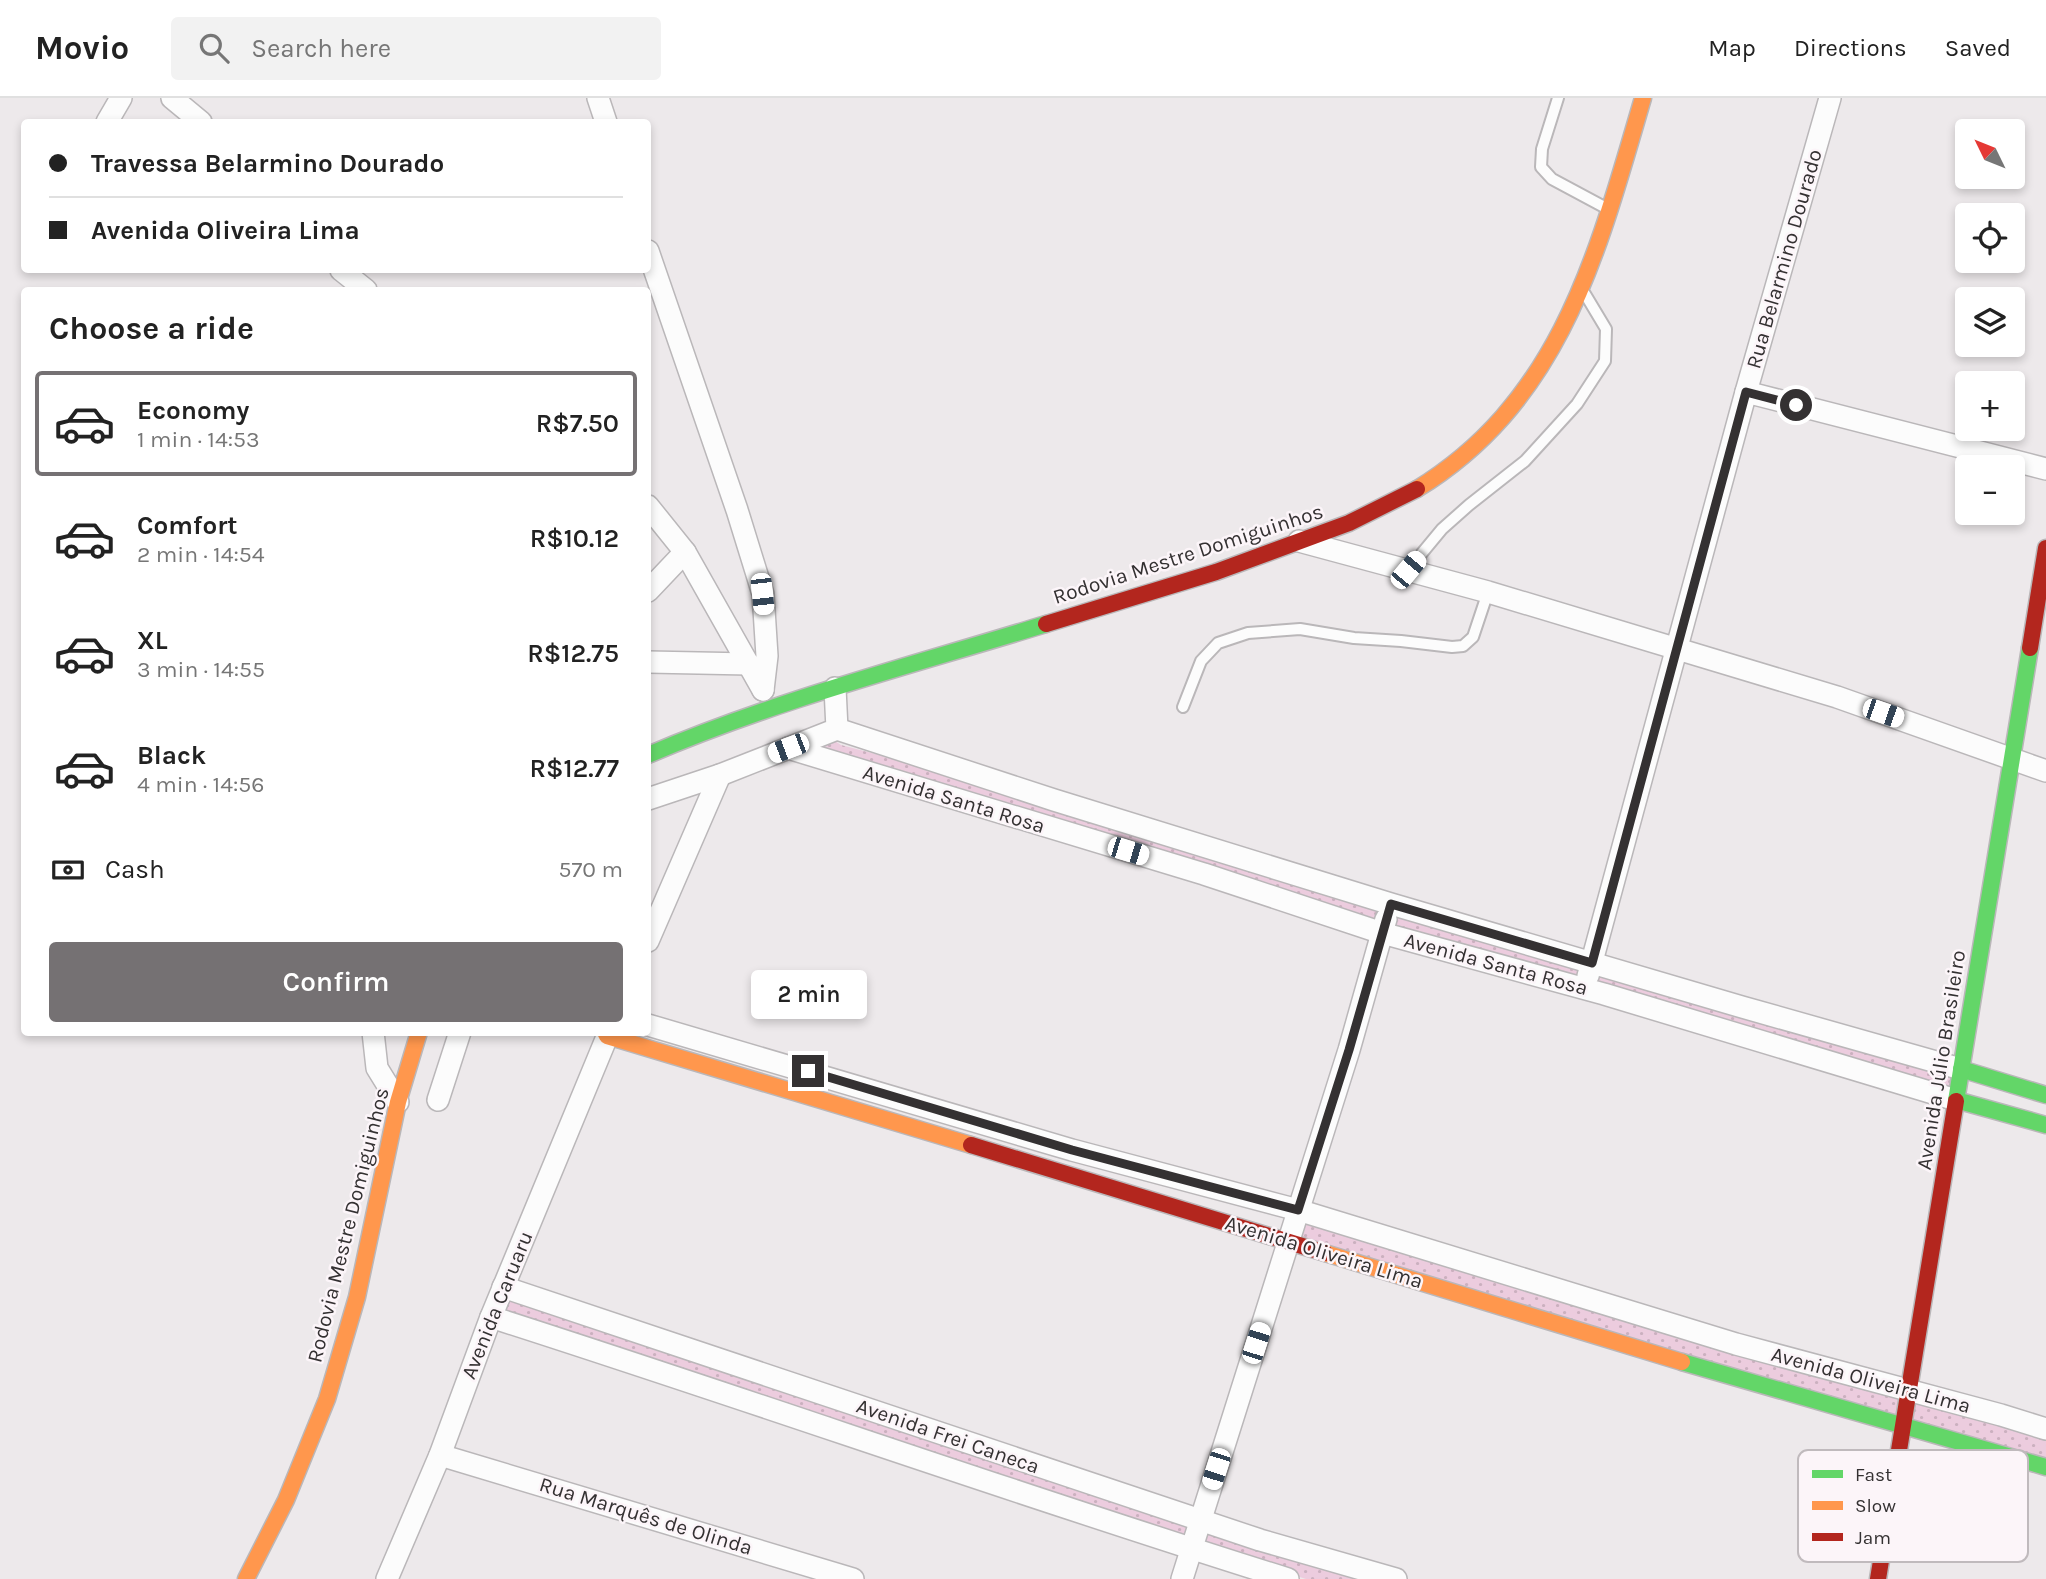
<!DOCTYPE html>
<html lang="en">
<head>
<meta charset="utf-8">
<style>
	:root { --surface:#fff; --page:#f2f2f2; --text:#222; --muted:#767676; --line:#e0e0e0; --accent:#757173 }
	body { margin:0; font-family:Karla,sans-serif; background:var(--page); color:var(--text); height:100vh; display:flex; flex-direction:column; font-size:26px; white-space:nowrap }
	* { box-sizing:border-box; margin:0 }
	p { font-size:23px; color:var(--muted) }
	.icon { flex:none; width:38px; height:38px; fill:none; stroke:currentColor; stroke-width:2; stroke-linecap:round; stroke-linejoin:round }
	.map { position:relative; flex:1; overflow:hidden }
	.side { position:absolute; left:21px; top:189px; width:630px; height:749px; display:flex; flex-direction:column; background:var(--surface); border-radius:7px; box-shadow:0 4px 10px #0003 }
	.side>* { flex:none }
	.hud { position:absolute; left:21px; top:21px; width:630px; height:154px; border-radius:7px; box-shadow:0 4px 10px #0003; display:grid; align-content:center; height:154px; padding:0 28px; background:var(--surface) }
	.needle { width:46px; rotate:313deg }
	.fabs { position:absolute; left:1955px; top:21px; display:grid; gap:14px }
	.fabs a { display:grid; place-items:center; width:70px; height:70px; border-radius:7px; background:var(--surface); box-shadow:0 4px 10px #0003; font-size:35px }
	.end { position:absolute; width:32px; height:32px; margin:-16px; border:9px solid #343132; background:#fff; box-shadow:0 0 0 4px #fff }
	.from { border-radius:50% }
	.bubble { position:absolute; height:49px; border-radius:7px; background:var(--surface); box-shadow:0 4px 10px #0003; font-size:23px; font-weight:600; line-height:49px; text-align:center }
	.car { position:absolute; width:21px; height:42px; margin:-21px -10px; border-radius:9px; box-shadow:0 0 5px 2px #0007; background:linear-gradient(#fff 24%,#345 0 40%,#fff 0 76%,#345 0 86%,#fff 0) }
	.hud b { display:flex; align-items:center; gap:24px; height:66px; font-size:26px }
	.hud b+b { border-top:2px solid var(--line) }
	.hud i { width:18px; height:18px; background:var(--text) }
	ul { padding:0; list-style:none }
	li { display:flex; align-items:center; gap:21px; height:105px; margin:0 14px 10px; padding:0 14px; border:4px solid transparent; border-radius:7px }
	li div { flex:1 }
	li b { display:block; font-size:26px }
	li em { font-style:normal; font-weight:600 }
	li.on { border-color:var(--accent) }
	li>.icon { width:63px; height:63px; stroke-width:1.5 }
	h2 { padding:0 28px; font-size:32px; line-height:84px }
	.pay { display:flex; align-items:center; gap:18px; height:77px; padding:0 28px; font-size:26px }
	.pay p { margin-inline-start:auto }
	.button { display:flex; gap:14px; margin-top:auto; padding:14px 28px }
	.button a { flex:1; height:80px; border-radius:7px; background:var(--accent); color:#fff; font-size:28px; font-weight:600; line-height:80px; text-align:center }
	header { display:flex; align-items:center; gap:42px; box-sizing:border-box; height:98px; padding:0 35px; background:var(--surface); border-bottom:2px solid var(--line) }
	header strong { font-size:33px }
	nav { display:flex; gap:38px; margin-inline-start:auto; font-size:24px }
	.search { width:490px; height:63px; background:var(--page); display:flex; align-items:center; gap:18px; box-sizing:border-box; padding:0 24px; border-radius:7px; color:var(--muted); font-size:26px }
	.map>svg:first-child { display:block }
	.green { fill:url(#green-dots) }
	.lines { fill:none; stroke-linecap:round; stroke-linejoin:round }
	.lane-casing { stroke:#bab7b9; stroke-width:14 }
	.street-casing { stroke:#bab7b9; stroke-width:24 }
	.fast-casing { stroke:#bab7b9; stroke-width:19 }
	.slow-casing { stroke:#bab7b9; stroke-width:19 }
	.jam-casing { stroke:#bab7b9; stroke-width:19 }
	.lane { stroke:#fcfcfc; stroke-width:10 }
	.street { stroke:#fcfcfc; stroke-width:21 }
	.fast { stroke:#63d668; stroke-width:16 }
	.slow { stroke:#ff974d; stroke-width:16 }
	.jam { stroke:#b3261e; stroke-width:16 }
	.route { stroke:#343132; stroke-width:9 }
	.labels { text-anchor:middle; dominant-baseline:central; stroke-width:5; stroke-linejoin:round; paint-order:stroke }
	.street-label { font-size:21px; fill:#343132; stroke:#fcf5f9 }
	.key { fill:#fcf5f9; stroke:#c0babd; stroke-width:2 }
	.key-label { font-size:19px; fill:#343132 }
</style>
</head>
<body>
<header>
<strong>Movio</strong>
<div class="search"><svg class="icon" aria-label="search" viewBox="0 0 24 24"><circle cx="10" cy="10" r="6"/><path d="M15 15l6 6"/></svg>Search here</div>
<nav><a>Map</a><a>Directions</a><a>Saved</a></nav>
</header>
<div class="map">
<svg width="2046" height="1481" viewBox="0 0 2046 1481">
	<defs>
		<pattern id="green-dots" width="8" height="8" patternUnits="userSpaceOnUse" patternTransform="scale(1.75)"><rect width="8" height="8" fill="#ecccde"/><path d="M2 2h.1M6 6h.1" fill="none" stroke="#cbb0bf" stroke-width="1.8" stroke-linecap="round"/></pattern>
	</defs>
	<rect width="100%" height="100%" fill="#ede9eb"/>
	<g class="green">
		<path d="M838,635L835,643L841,647L914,666L1383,810L1378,827L800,649Z"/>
		<path d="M1394,812L1585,868L1581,884L1387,831Z"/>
		<path d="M1595,871L1953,970L1952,997L1591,888Z"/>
		<path d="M1302,1118L1903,1296L1900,1321L1294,1141Z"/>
		<path d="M504,1194L1193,1424L1189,1445L495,1216Z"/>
		<path d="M1913,1300L2046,1339V1364L1911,1323Z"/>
		<path d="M1202,1428L1380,1481H1306L1197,1447Z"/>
	</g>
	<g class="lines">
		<defs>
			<g id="lane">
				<path d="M1558,0L1542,51L1541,69L1552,81L1608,111"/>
				<path d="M1408,472L1442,431L1469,407L1525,363L1577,306L1605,263L1606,231L1585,196"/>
				<path d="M1183,609L1201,563L1218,545L1248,535L1300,531L1354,540L1401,543L1452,549L1463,548L1473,539L1488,494"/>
			</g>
			<g id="street">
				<path d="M172,0L201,24"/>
				<path d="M598,0L606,24"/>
				<path d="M107,24L121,0"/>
				<path d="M648,153L737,412L763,496L767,558L763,592"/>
				<path d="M341,172L366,192"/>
				<path d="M1746,294L2046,371"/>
				<path d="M648,408L685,454L763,592"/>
				<path d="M1299,443L1488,494L1837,599L2046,673"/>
				<path d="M648,493L685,454"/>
				<path d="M648,564L749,566"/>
				<path d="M837,631L1054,702L1391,806L1742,909L1961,971"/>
				<path d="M788,650L1204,776L1382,835L1604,896L1956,1002"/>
				<path d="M648,701L720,677L837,631L835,590"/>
				<path d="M648,843L720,677"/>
				<path d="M1588,878L1746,294L1830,0"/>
				<path d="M648,927L1072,1052L1298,1112L1736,1246L2001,1317L2046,1331"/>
				<path d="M373,934L377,970L398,1004"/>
				<path d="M438,1002L460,934"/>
				<path d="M503,1189L1260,1442L1396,1481"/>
				<path d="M491,1219C757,1304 1021,1398 1288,1481"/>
				<path d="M440,1357L853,1481"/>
				<path d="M387,1481L440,1357L491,1219L609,934"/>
				<path d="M1182,1481L1349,952L1386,821"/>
			</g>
			<g id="fast">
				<path d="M648,657C776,602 913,567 1046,526"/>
				<path d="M1961,971L2046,997"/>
				<path d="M1956,1002L2046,1027"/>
				<path d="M1956,1003L2030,550"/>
				<path d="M1682,1264L2046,1369"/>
			</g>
			<g id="slow">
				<path d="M1417,391C1562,302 1598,153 1643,0"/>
				<path d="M605,934L607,938L971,1047"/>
				<path d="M1325,1155L1682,1264"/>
				<path d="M246,1481L286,1402L327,1301L357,1199L398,1004L419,934"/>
			</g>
			<g id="jam">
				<path d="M1046,526L1216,474L1349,425L1417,391"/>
				<path d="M2030,550L2046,450"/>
				<path d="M971,1047L1325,1155"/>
				<path d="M1878,1481L1956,1003"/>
			</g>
		</defs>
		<use href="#lane" class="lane-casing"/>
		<use href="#street" class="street-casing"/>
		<use href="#fast" class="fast-casing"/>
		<use href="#slow" class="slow-casing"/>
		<use href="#jam" class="jam-casing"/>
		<use href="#lane" class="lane"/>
		<use href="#street" class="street"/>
		<use href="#fast" class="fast"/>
		<use href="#slow" class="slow"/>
		<use href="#jam" class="jam"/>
	</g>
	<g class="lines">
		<path class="route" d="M808,973L1072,1052L1298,1112L1349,952L1391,806L1592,865L1746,294L1796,307"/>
	</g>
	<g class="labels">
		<g class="street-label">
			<text transform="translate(1784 161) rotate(-74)">Rua Belarmino Dourado</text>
			<text transform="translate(1188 456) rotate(-18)">Rodovia Mestre Domiguinhos</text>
			<text transform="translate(954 701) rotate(17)">Avenida Santa Rosa</text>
			<text transform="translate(1496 866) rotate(15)">Avenida Santa Rosa</text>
			<text transform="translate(1941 962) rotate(-81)">Avenida Júlio Brasileiro</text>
			<text transform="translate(348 1127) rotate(-76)">Rodovia Mestre Domiguinhos</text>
			<text transform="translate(1324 1154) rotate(17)">Avenida Oliveira Lima</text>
			<text transform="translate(497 1207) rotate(-68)">Avenida Caruaru</text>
			<text transform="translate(1871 1282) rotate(15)">Avenida Oliveira Lima</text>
			<text transform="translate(948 1338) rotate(19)">Avenida Frei Caneca</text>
			<text transform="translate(646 1418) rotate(17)">Rua Marquês de Olinda</text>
		</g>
	</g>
	<rect x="1798" y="1352" width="230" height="112" rx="10" class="key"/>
	<rect x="1812" y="1372" width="31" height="8" fill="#63d668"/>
	<rect x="1812" y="1403" width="31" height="9" fill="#ff974d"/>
	<rect x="1812" y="1435" width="31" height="8" fill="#b3261e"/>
	<g class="key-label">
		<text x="1855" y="1383">Fast</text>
		<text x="1855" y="1414">Slow</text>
		<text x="1855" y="1446">Jam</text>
	</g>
</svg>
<div class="fabs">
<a><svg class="needle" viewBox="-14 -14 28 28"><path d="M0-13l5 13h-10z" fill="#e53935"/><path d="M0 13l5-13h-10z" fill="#767676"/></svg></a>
<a><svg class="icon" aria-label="locate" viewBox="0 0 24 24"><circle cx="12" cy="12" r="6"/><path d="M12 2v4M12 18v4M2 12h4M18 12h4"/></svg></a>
<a><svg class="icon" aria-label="layers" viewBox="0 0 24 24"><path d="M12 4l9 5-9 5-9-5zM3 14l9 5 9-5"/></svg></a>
<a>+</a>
<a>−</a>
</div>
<i class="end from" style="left:1796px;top:307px"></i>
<i class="end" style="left:808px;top:973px"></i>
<div class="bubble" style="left:751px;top:872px;width:116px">2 min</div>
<i class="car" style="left:1408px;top:472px;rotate:40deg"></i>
<i class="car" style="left:762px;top:496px;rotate:174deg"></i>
<i class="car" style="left:1883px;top:615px;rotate:109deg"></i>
<i class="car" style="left:788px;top:650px;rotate:249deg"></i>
<i class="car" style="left:1128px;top:753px;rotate:107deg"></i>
<i class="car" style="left:1256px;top:1245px;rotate:18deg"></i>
<i class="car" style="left:1216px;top:1371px;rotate:198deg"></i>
<div class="hud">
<b><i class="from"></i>Travessa Belarmino Dourado</b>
<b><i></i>Avenida Oliveira Lima</b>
</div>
<section class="side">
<h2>Choose a ride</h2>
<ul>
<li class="on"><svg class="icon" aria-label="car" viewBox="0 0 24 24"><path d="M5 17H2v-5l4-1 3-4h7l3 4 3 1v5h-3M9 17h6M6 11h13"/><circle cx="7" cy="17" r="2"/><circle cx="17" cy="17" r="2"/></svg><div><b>Economy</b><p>1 min · 14:53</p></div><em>R$7.50</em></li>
<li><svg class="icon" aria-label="car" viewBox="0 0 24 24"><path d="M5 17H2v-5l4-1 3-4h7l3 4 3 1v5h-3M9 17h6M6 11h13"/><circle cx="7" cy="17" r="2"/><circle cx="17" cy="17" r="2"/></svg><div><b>Comfort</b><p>2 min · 14:54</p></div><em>R$10.12</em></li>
<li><svg class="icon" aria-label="car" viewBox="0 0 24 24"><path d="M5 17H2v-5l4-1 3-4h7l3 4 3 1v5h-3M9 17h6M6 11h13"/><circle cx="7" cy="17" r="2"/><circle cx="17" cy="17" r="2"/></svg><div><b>XL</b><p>3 min · 14:55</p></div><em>R$12.75</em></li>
<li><svg class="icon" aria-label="car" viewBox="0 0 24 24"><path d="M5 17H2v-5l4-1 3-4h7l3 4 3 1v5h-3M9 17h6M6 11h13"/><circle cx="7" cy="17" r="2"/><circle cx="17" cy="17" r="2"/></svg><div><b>Black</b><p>4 min · 14:56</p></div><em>R$12.77</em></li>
</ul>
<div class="pay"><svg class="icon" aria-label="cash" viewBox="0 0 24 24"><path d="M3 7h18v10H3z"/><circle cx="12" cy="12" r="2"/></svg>Cash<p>570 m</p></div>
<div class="button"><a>Confirm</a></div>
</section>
</div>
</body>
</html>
